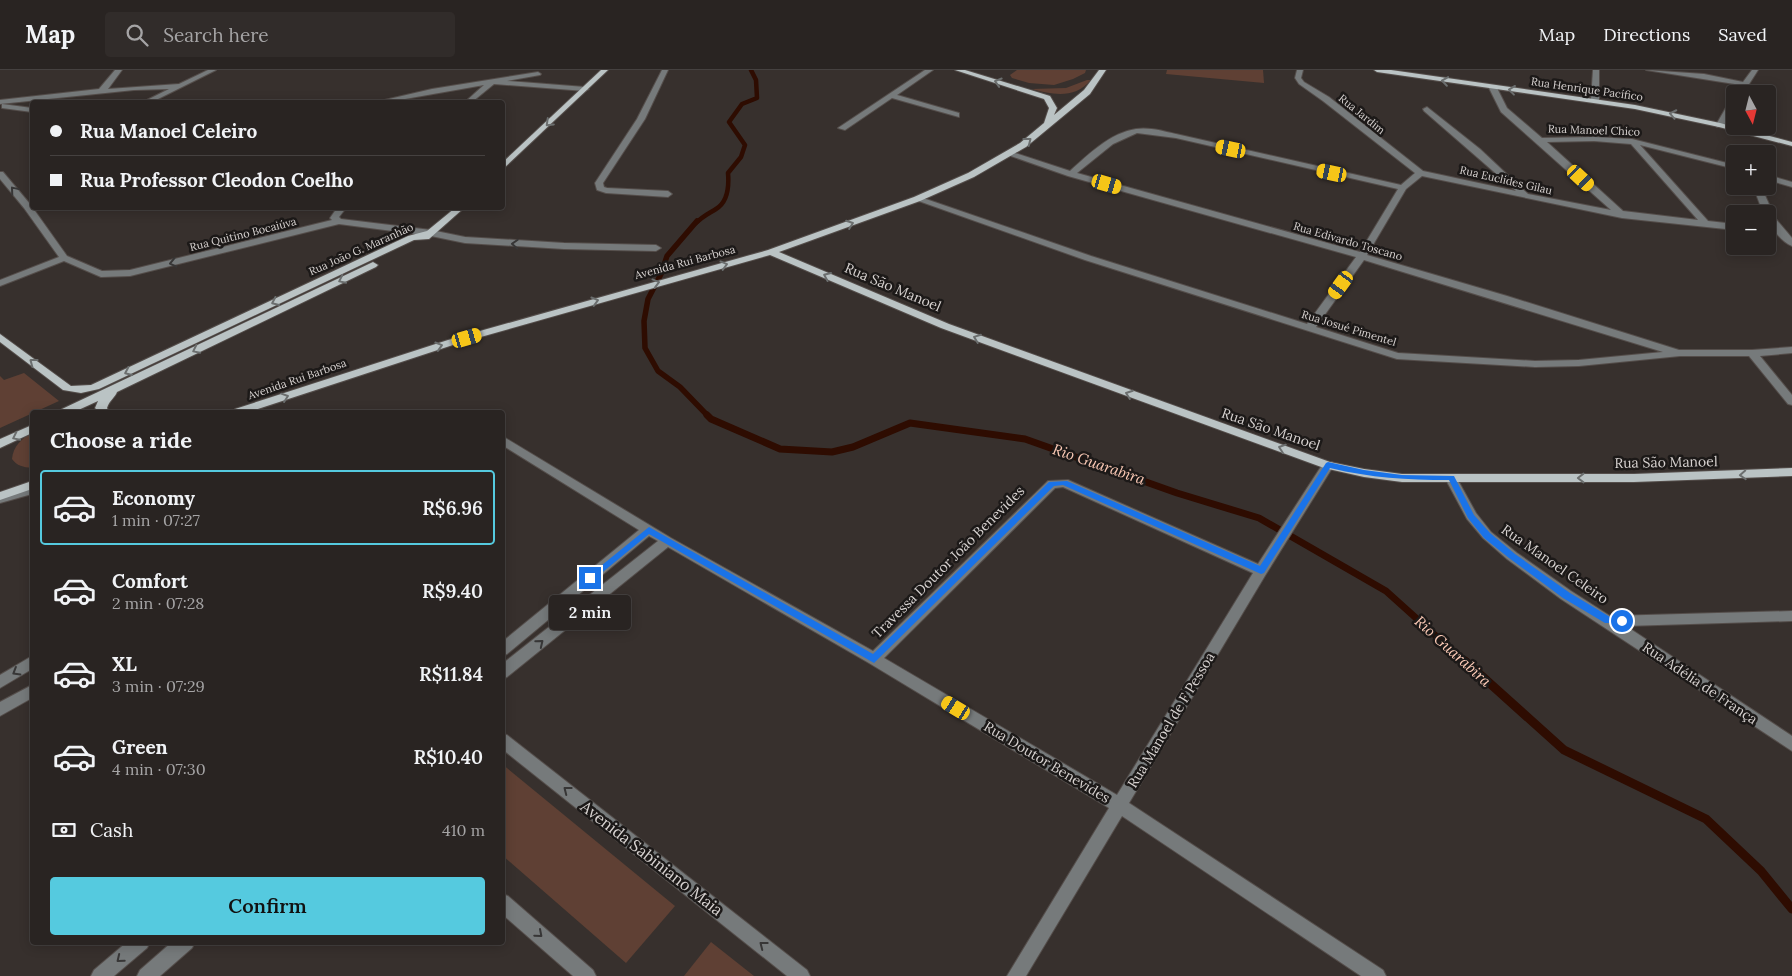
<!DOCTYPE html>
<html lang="en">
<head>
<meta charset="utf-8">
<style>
	:root { --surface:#292422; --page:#312c2a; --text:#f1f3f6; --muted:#a5a4a5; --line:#454140; --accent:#55cadf }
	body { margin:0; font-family:Lora,serif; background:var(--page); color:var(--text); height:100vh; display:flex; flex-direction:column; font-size:19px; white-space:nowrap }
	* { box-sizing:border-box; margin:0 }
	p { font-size:16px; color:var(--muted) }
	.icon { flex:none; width:28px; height:28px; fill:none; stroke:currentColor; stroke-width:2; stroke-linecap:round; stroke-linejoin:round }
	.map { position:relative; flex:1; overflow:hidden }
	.sheet { position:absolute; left:30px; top:340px; width:475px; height:535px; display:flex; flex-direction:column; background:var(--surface); border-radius:5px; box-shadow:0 2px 12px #0003,0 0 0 1px var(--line) }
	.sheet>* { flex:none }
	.banner { position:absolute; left:30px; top:30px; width:475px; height:110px; border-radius:5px; box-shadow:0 2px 12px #0003,0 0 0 1px var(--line); display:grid; align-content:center; height:110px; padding:0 20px; background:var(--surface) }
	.needle { width:32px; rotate:173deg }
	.fabs { position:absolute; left:1726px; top:15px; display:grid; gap:10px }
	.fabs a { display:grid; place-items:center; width:50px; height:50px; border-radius:5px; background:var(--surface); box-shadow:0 2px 12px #0003,0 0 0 1px var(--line); font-size:25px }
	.end { position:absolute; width:22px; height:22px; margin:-11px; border:6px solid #1a73e8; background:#fff; box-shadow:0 0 0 2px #fff }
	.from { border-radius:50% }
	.bubble { position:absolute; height:35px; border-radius:5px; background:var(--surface); box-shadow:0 2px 12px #0003,0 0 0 1px var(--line); font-size:16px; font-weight:600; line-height:35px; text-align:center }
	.car { position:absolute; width:15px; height:30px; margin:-15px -8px; border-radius:6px; box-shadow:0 0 4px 1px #0007; background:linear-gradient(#f5c518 24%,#345 0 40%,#f5c518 0 76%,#345 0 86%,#f5c518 0) }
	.banner b { display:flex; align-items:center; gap:18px; height:48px; font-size:19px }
	.banner b+b { border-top:1px solid var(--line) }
	.banner i { width:12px; height:12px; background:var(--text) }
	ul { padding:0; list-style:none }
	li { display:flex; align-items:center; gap:15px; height:75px; margin:0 10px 8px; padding:0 10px; border:2px solid transparent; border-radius:5px }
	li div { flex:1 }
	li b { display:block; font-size:19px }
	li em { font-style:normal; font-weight:600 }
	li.on { border-color:var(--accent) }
	li>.icon { width:45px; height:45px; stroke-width:1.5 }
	h2 { padding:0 20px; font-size:22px; line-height:60px }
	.pay { display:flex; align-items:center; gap:12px; height:55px; padding:0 20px; font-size:19px }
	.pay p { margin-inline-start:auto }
	.button { display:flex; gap:10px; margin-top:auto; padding:10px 20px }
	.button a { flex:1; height:58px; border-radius:5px; background:var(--accent); color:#111; font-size:20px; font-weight:600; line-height:58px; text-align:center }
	header { display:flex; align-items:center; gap:30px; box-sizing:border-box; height:70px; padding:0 25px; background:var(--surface); border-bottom:1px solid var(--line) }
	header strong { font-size:24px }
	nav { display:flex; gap:28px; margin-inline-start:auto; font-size:18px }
	.search { width:350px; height:45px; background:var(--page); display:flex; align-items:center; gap:12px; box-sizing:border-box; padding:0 18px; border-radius:5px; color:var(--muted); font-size:19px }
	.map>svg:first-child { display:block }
	.green { fill:#5f4034 }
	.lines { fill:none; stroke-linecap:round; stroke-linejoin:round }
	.stream-far3 { stroke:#2e0c01; stroke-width:4.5 }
	.stream-far2 { stroke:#2e0c01; stroke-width:5.5 }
	.stream-far1 { stroke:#2e0c01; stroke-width:7 }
	.stream { stroke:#2e0c01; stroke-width:9 }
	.minor-casing { stroke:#544d4a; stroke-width:2 }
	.major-casing { stroke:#544d4a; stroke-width:2 }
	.minor { fill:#767a7b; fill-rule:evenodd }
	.major { fill:#bac3c4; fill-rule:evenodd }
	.oneway { stroke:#6b6e6e }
	.oneway2 { stroke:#373636 }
	.route { fill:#1a73e8 }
	.labels { text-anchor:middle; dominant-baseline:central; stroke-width:5; stroke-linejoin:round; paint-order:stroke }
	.far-street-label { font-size:11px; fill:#d7d2d0; stroke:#1c1918 }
	.street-label { font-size:14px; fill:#d7d2d0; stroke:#1c1918 }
	.water-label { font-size:15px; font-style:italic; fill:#fccab6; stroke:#1c1918 }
	.near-street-label { font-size:16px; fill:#d7d2d0; stroke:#1c1918 }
</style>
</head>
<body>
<header>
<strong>Map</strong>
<div class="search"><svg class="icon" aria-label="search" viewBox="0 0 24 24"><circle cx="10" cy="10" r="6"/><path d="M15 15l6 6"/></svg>Search here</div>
<nav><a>Map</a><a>Directions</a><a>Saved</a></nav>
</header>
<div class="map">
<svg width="1792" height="906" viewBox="0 0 1792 906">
	<rect width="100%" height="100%" fill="#37302d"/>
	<g class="green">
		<path d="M1017,0H1086L1085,3L1073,9L1054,15L1029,13L1012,8L1010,5Z"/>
		<path d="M1167,0H1263L1264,13L1166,4Z"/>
		<path d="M1087,10H1091C1075,29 1053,25 1032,19L1066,18Z"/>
		<path d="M24,303L59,331L0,358V306L4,310Z"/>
		<path d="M32,362V398C23,397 17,396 12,389C13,376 22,369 32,362Z"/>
		<path d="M502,694L675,836L626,893L503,786Z"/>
		<path d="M711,872L754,906H684Z"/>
	</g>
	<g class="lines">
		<path class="stream-far3" d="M696,153C703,146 708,144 716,139C728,132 729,115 728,103L741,87L745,75L729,52L742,34L757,28L756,10L751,0"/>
		<path class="stream-far2" d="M697,151L667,186L661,204L648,229L644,251L645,278L658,301L680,317L708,346"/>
		<path class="stream-far1" d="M707,345L711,349L780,379L832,382L853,377L910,353L1025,369L1177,423L1259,448L1386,521L1466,593"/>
		<path class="stream" d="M1465,591L1564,680L1706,749L1761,801L1792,839"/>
		<defs>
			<g id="minor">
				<path d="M115,0H122L108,19L179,14L208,0H216L152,32H143L169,19L134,20L0,34V30L99,19Z"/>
				<path d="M662,0H668L645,49L603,113L604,117L607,118L668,121L672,124L668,127L606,123L597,120L595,113L637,49Z"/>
				<path d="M925,0H933L897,25L959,43V47L892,28L845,60L838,58Z"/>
				<path d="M1297,0H1303L1301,8L1304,12L1329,27L1423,101L1516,121L1424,41L1423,39L1427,37L1480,79L1528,124L1611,140L1501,42L1489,18L1493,16L1497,18L1507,38L1542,68L1594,67L1632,69L1735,95V99L1640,75L1708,151L1735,154V160L1622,148L1422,106L1406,119L1367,185L1507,226L1679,280H1752L1792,277V283L1760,286L1792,325V335L1788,334L1749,286H1680L1579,296L1535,297L1397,289L1085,190L913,129L920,127L1091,186L1307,254L1356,187L1068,106L1005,84L1012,82L1070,101C1089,84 1110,63 1136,59C1149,57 1163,61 1176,64L1401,115L1415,103L1323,31L1299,14L1295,8ZM1137,63L1176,68L1398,119L1360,182L1077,103L1113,74ZM1594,71L1631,74L1698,150L1623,141L1547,72ZM1364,190L1663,282L1579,290L1535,291L1398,283L1316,257Z"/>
				<path d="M1593,0H1599V30L1595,32L1591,30Z"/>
				<path d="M1646,0L1704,4L1743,12L1752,0H1758L1744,22H1741L1737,20L1741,15Z"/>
				<path d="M538,2L541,4L540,5L507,11L585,17L589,19L585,21L494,14L472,32H465L484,15L388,32H376L432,19Z"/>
				<path d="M1732,27H1735V35L1723,57H1717L1716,55Z"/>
				<path d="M2,34L32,38V42L2,38Z"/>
				<path d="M0,102H3L30,134L67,186L102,201L130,200L332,150L330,148L337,138H346L339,147L341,149L431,160L465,167L564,173L656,175L661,178L656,181L564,179L465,173L431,166L339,154L130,206L101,207L64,191L0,216V210L59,187L24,138L0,109Z"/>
				<path d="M1768,105L1792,112V117L1768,110Z"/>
				<path d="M1753,116H1761L1775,148L1792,168V176C1781,172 1768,155 1768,144H1764L1762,140Z"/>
				<path d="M502,366L671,468L873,581L1048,411L1068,410L1258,494L1324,392H1332L1334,395L1266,504L1129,733L1383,900L1386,906H1361L1122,746L1026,906H1007L1109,738L869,593L668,477L507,607L502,609V594L658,471L649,466L507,584L502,586V572L639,460L502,375ZM1063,417L1253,503L1117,725L884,588L1055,418Z"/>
				<path d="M1451,404L1455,405L1476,443L1491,462L1517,483L1571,521L1610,546L1792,541V551L1626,556L1792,666V681L1561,529L1507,489L1483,468L1467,449L1445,408Z"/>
				<path d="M32,416V424L0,433V425Z"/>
				<path d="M32,586V599L0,618V605Z"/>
				<path d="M32,615V628L0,646V632Z"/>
				<path d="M502,664L507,665L807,900L810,906H787L502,679Z"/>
				<path d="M502,824L508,826L593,900L596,906H573L502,844Z"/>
				<path d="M127,872H150L147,878L114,906H91L94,900Z"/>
				<path d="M172,872H195L192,878L160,906H137L140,900Z"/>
			</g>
			<g id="major">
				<path d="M601,0H608L502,100V93Z"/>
				<path d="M955,0H965L1050,26L1057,38L1054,45L1084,20L1099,0H1106L1090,24L1026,77L974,107L920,131L779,182L949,254L1330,392L1364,399L1402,404H1634L1792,398V406L1634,412H1402L1364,407L1324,398L941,258L770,185L456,274L249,342H233L235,339L448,270L768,180L914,127L968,103L1020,73L1044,53L1049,38L1044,29Z"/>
				<path d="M1374,0H1391L1635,35L1720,53L1792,72V76L1719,57L1635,39L1377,2Z"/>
				<path d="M455,138H464L429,169L414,170L99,319L81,323L63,320L0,272V264L71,316L91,315L408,166L427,161Z"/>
				<path d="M373,192L378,195L376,197L117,322C116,326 109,331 107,338L109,342H99L95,338L98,331L74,342H60L62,339Z"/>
				<path d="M32,355V363L0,378V369Z"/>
				<path d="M32,411V419L0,430V422Z"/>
			</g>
		</defs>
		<use href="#minor" class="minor-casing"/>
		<use href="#major" class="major-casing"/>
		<use href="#minor" class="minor"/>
		<use href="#major" class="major"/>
	</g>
	<defs><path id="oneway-chevron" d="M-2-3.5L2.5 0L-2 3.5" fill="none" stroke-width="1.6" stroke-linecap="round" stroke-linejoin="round" transform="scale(1.25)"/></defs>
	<g class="oneway">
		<use href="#oneway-chevron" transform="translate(1445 11) rotate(-172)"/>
		<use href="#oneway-chevron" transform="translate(998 12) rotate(-163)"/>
		<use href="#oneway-chevron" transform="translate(1512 20) rotate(-173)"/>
		<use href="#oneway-chevron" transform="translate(1673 44) rotate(-168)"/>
		<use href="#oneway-chevron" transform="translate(549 53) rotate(136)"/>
		<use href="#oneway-chevron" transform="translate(1028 71) rotate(-38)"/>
		<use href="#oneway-chevron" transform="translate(850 154) rotate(-20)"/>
		<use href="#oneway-chevron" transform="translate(724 195) rotate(-15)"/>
		<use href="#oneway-chevron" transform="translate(827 206) rotate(-157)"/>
		<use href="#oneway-chevron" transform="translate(342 210) rotate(154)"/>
		<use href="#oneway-chevron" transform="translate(656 213) rotate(-15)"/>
		<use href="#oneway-chevron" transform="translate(595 231) rotate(-16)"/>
		<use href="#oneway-chevron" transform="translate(275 232) rotate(155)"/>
		<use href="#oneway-chevron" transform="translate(977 268) rotate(-159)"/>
		<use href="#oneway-chevron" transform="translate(439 276) rotate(-17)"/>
		<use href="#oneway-chevron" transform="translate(196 280) rotate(154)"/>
		<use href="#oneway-chevron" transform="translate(33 292) rotate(-143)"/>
		<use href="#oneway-chevron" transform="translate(128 302) rotate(155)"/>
		<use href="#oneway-chevron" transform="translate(1129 324) rotate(-160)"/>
		<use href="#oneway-chevron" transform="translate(285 327) rotate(-19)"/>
		<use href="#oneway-chevron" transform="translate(16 367) rotate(154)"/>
		<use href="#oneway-chevron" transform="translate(1282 378) rotate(-161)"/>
		<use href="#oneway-chevron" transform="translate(1743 405) rotate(177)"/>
		<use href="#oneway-chevron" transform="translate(1581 408) rotate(180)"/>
	</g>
	<g class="oneway2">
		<use href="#oneway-chevron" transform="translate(14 120) rotate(-130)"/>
		<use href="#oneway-chevron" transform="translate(515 174) rotate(-177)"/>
		<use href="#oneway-chevron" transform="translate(173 193) rotate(167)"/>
		<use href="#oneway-chevron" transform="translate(540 573) rotate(-39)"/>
		<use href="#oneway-chevron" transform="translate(16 602) rotate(149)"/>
		<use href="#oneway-chevron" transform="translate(567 720) rotate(-142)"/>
		<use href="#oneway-chevron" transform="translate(539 864) rotate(41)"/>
		<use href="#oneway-chevron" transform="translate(763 875) rotate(-142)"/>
		<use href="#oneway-chevron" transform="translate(120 889) rotate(141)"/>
	</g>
	<path class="route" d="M1328,392L1364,400L1402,405L1454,406L1474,445L1490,463L1515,484L1570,523L1610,547L1625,548V553H1605L1563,528L1509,488L1484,468L1468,448L1449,410C1406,410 1372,408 1330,398L1264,503L1261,504L1063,415L1054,416L874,593L649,464L593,510H587L586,508L649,457L873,584L1049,412L1067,411L1260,496L1326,393Z"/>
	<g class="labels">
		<g class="far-street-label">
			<text transform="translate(1587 19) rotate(8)">Rua Henrique Pacífico</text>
			<text transform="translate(1362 44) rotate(39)">Rua Jardim</text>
			<text transform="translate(1594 60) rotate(2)">Rua Manoel Chico</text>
			<text transform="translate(1506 110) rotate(13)">Rua Euclides Gilau</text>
			<text transform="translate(243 164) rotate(-14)">Rua Quitino Bocaiúva</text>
			<text transform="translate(1348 171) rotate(16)">Rua Edivardo Toscano</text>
			<text transform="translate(361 179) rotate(-24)">Rua João G. Maranhão</text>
			<text transform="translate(685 192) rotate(-15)">Avenida Rui Barbosa</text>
			<text transform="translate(1349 258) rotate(17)">Rua Josué Pimentel</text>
			<text transform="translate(297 309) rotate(-19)">Avenida Rui Barbosa</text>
		</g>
		<g class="street-label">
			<text transform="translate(893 217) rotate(23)">Rua São Manoel</text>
			<text transform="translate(1271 359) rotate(19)">Rua São Manoel</text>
			<text transform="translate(1666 392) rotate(-1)">Rua São Manoel</text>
			<text transform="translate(948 492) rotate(-45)">Travessa Doutor João Benevides</text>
			<text transform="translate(1555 494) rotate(35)">Rua Manoel Celeiro</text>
			<text transform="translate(1700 613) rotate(34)">Rua Adélia de França</text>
			<text transform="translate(1171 650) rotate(-59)">Rua Manoel de F Pessoa</text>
			<text transform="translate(1047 692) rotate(31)">Rua Doutor Benevides</text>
		</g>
		<g class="water-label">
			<text transform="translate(1099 394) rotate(19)">Rio Guarabira</text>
			<text transform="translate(1453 581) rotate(42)">Rio Guarabira</text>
		</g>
		<g class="near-street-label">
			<text transform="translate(652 788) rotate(38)">Avenida Sabiniano Maia</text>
		</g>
	</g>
</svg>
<div class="fabs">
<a><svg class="needle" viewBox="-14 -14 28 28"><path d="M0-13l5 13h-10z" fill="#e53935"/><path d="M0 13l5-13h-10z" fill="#a5a4a5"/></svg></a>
<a>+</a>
<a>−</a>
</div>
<i class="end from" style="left:1622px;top:551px"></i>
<i class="end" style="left:590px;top:508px"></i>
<div class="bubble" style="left:549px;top:525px;width:82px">2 min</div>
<i class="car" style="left:1231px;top:79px;rotate:282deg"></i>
<i class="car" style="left:1332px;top:103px;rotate:282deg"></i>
<i class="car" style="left:1581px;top:108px;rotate:133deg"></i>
<i class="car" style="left:1107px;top:114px;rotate:106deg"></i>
<i class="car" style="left:1341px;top:215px;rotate:216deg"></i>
<i class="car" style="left:467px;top:268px;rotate:74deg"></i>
<i class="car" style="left:956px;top:638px;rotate:301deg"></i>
<div class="banner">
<b><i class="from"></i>Rua Manoel Celeiro</b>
<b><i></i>Rua Professor Cleodon Coelho</b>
</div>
<section class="sheet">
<h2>Choose a ride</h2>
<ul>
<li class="on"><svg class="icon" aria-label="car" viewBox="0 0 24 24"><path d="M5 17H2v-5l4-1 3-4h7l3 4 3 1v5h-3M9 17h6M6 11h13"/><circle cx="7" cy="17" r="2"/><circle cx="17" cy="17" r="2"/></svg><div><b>Economy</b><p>1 min · 07:27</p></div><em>R$6.96</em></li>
<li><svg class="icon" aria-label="car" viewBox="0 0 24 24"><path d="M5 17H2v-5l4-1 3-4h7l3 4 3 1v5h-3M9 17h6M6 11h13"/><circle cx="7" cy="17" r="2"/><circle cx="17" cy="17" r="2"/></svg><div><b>Comfort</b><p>2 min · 07:28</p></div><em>R$9.40</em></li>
<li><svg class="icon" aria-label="car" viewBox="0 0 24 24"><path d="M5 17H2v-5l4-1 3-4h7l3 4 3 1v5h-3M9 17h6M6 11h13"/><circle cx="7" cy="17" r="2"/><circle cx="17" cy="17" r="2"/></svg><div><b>XL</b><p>3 min · 07:29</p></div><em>R$11.84</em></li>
<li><svg class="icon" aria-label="car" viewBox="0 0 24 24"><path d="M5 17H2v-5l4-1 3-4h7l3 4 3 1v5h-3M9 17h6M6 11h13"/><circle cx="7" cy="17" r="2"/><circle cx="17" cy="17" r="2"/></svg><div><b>Green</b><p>4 min · 07:30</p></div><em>R$10.40</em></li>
</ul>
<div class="pay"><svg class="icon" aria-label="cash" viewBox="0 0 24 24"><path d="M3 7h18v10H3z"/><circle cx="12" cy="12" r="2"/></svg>Cash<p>410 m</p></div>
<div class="button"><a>Confirm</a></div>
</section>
</div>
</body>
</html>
